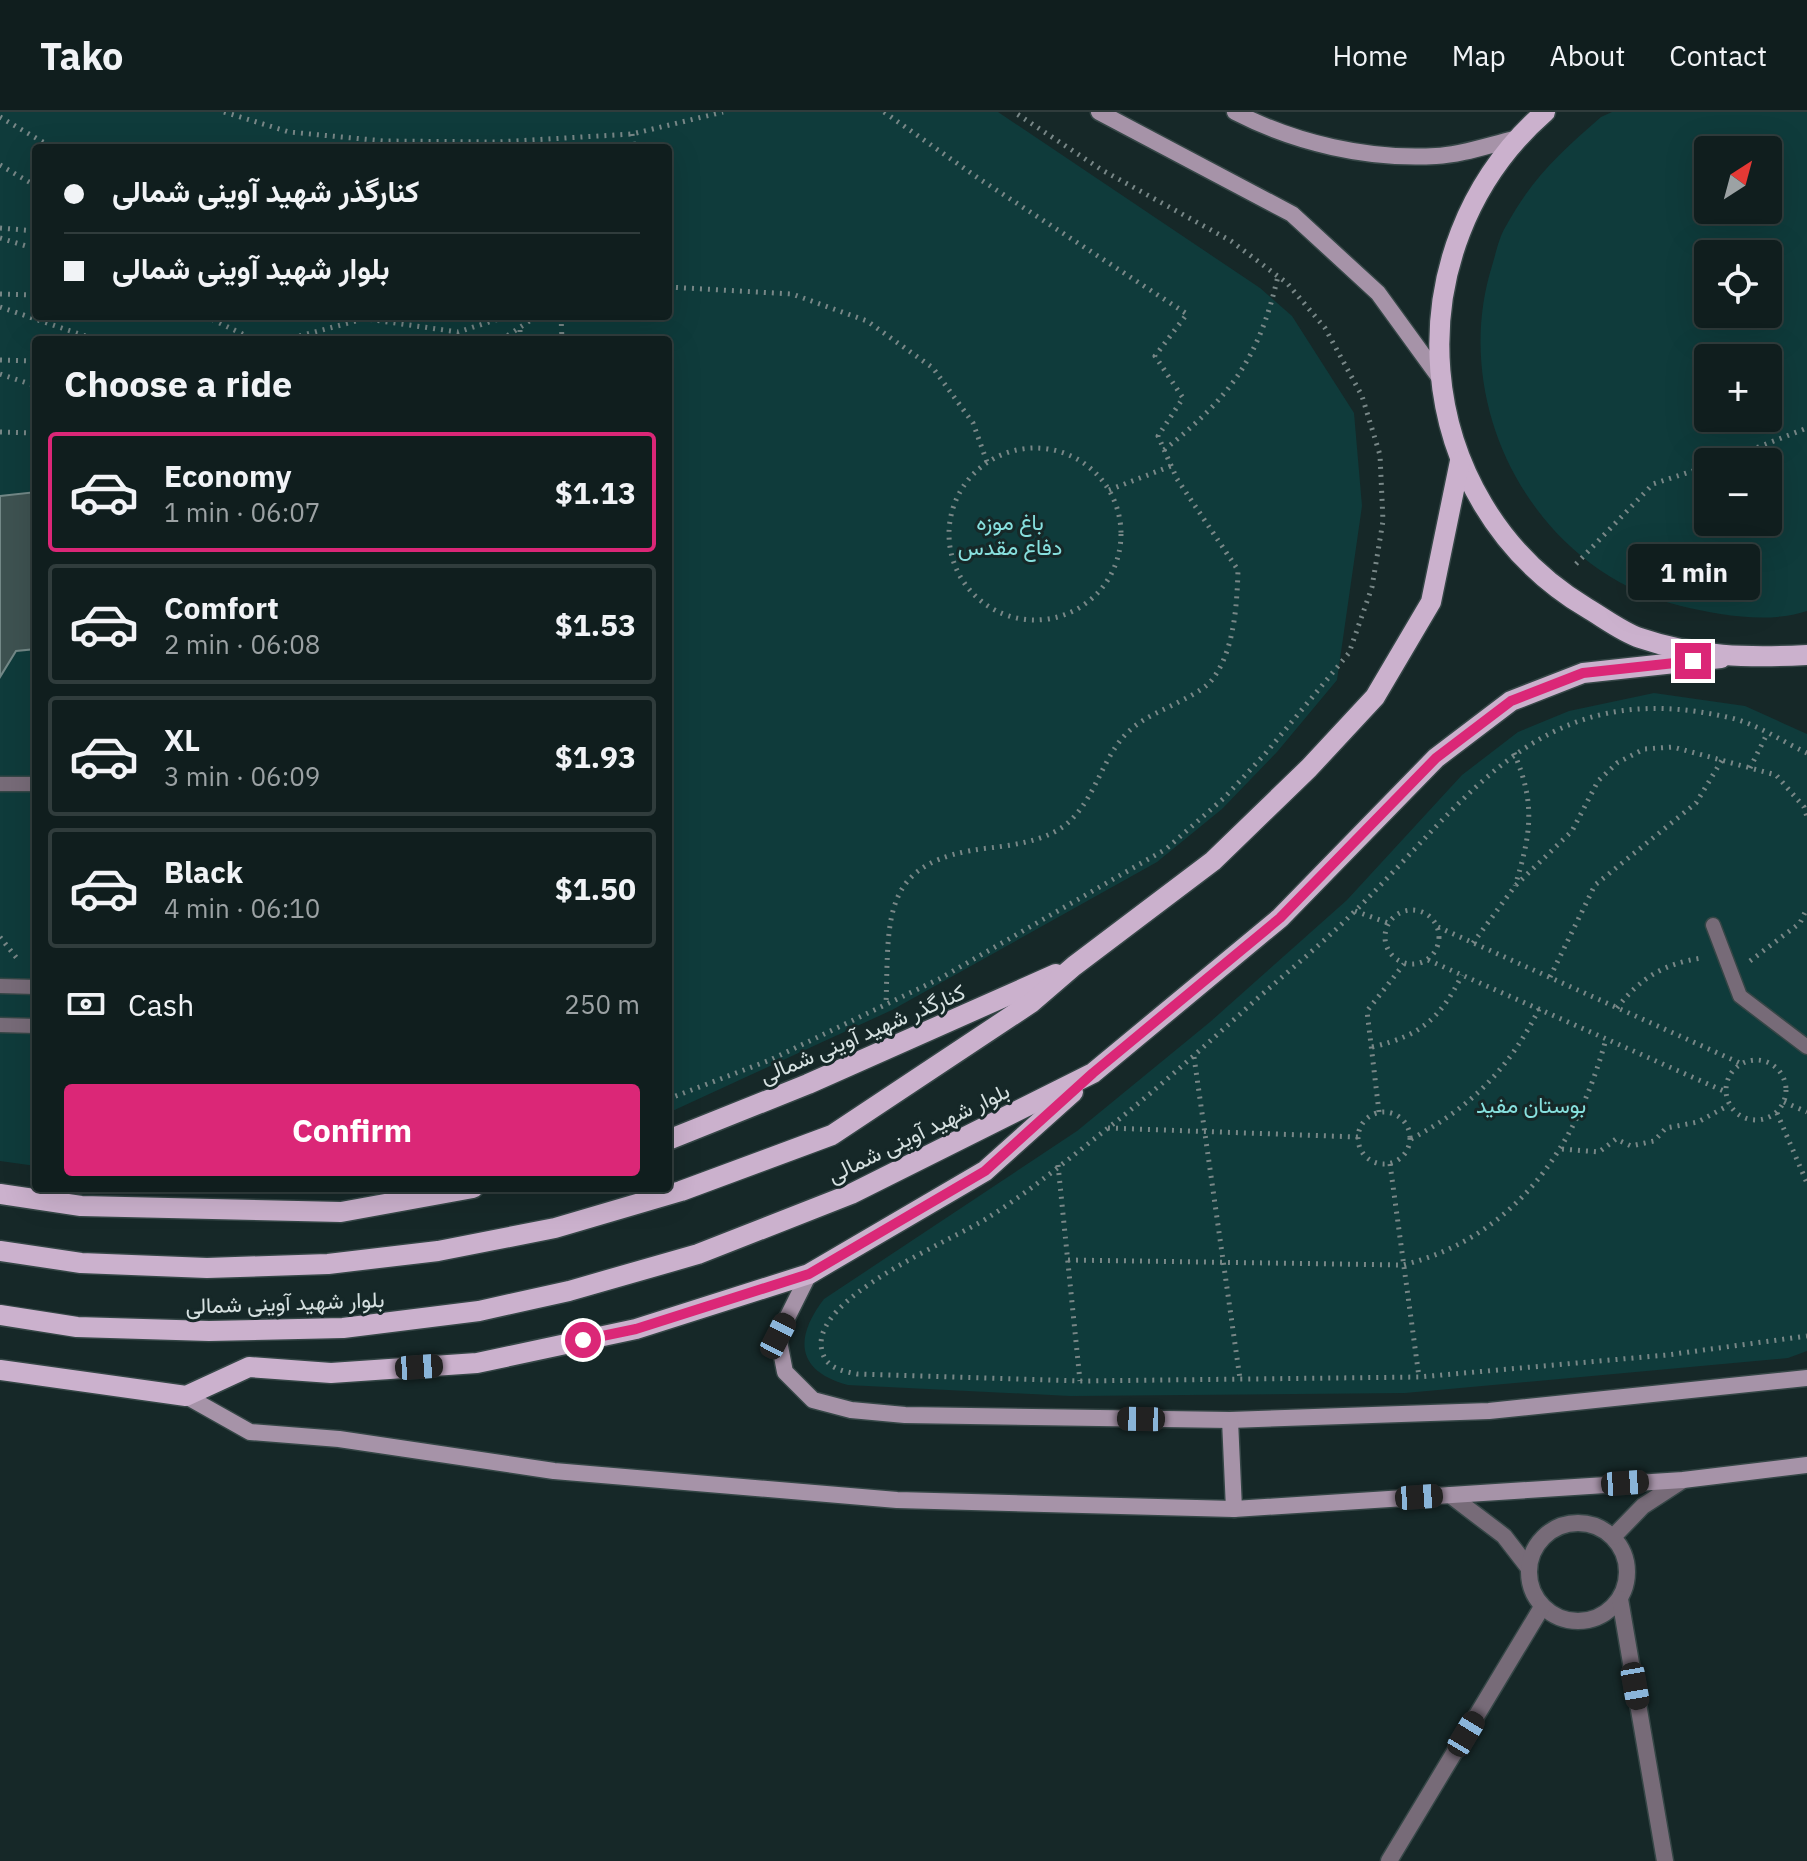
<!DOCTYPE html>
<html lang="en">
<head>
<meta charset="utf-8">
<style>
	:root { --surface:#101e1e; --page:#1e2b2b; --text:#f1f3f6; --muted:#9ca2a4; --line:#303c3c; --accent:#db2777 }
	body { margin:0; font-family:"IBM Plex Sans",Vazirmatn,sans-serif; background:var(--page); color:var(--text); height:100vh; display:flex; flex-direction:column; font-size:30px; white-space:nowrap }
	* { box-sizing:border-box; margin:0 }
	p { font-size:26px; color:var(--muted) }
	.icon { flex:none; width:44px; height:44px; fill:none; stroke:currentColor; stroke-width:2; stroke-linecap:round; stroke-linejoin:round }
	.map { position:relative; flex:1; overflow:hidden }
	.panel { position:absolute; left:32px; top:224px; width:640px; height:856px; display:flex; flex-direction:column; background:var(--surface); border-radius:8px; box-shadow:0 8px 32px #0002,0 0 0 2px var(--line) }
	.panel>* { flex:none }
	.guide { position:absolute; left:32px; top:32px; width:640px; height:176px; border-radius:8px; box-shadow:0 8px 32px #0002,0 0 0 2px var(--line); display:grid; align-content:center; height:176px; padding:0 32px; background:var(--surface) }
	.needle { width:52px; rotate:36deg }
	.buttons { position:absolute; left:1694px; top:24px; display:grid; gap:16px }
	.buttons a { display:grid; place-items:center; width:88px; height:88px; border-radius:8px; background:var(--surface); box-shadow:0 8px 32px #0002,0 0 0 2px var(--line); font-size:40px }
	.end { position:absolute; width:36px; height:36px; margin:-18px; border:10px solid #db2777; background:#fff; box-shadow:0 0 0 4px #fff }
	.from { border-radius:50% }
	.bubble { position:absolute; height:56px; border-radius:8px; background:var(--surface); box-shadow:0 8px 32px #0002,0 0 0 2px var(--line); font-size:26px; font-weight:700; line-height:56px; text-align:center }
	.car { position:absolute; width:24px; height:48px; margin:-24px -12px; border-radius:10px; box-shadow:0 0 6px 2px #0007; background:linear-gradient(#222 24%,#8ab4d8 0 40%,#222 0 76%,#8ab4d8 0 86%,#222 0) }
	.guide b { display:flex; align-items:center; gap:28px; height:76px; font-size:30px }
	.guide b+b { border-top:2px solid var(--line) }
	.guide i { width:20px; height:20px; background:var(--text) }
	ul { padding:0; list-style:none }
	li { display:flex; align-items:center; gap:24px; height:120px; margin:0 16px 12px; padding:0 16px; border:4px solid var(--line); border-radius:8px }
	li div { flex:1 }
	li b { display:block; font-size:30px }
	li em { font-style:normal; font-weight:700 }
	li.on { border-color:var(--accent) }
	li>.icon { width:72px; height:72px; stroke-width:1.5 }
	h2 { padding:0 32px; font-size:36px; line-height:96px }
	.pay { display:flex; align-items:center; gap:20px; height:88px; padding:0 32px; font-size:30px }
	.pay p { margin-inline-start:auto }
	.button { display:flex; gap:16px; margin-top:auto; padding:16px 32px }
	.button a { flex:1; height:92px; border-radius:8px; background:var(--accent); color:#fff; font-size:32px; font-weight:700; line-height:92px; text-align:center }
	header { display:flex; align-items:center; gap:48px; box-sizing:border-box; height:112px; padding:0 40px; background:var(--surface); border-bottom:2px solid var(--line) }
	header strong { font-size:38px }
	nav { display:flex; gap:44px; margin-inline-start:auto; font-size:28px }
	.map>svg:first-child { display:block }
	.green { fill:#0f3b3b; fill-rule:evenodd }
	.building { fill:#3e5251; stroke:#738887; stroke-width:2 }
	.lines { fill:none; stroke-linecap:round; stroke-linejoin:round }
	.lane-casing { stroke:#354646; stroke-width:17 }
	.street-casing { stroke:#354646; stroke-width:19 }
	.secondary-casing { stroke:#354646; stroke-width:19 }
	.primary-casing { stroke:#354646; stroke-width:23 }
	.path { stroke:#788787; stroke-width:5; stroke-dasharray:2 6; stroke-linecap:butt }
	.lane { stroke:#776b78; stroke-width:14 }
	.street { stroke:#776b78; stroke-width:16 }
	.secondary { stroke:#a693a8; stroke-width:16 }
	.primary { stroke:#cbb1cd; stroke-width:20 }
	.route { stroke:#db2777; stroke-width:10 }
	.labels { text-anchor:middle; dominant-baseline:central; stroke-width:6; stroke-linejoin:round; paint-order:stroke }
	.park-label { font-size:22px; fill:#87e0de; stroke:#162828 }
	.street-label { font-size:22px; fill:#d6e1e1; stroke:#162828 }
</style>
</head>
<body>
<header>
<strong>Tako</strong>
<nav><a>Home</a><a>Map</a><a>About</a><a>Contact</a></nav>
</header>
<div class="map">
<svg width="1807" height="1749" viewBox="0 0 1807 1749">
	<rect width="100%" height="100%" fill="#162828"/>
	<g class="green">
		<path d="M0,0H998L1260,176L1292,204L1354,301L1362,394L1337,568L1277,640L1222,697L1157,750L892,898L668,1001V228H36V1054L0,1049ZM36,36H668V204H36Z"/>
		<path d="M1612,0H1807V499C1768,512 1720,503 1681,494C1535,459 1448,295 1492,154C1496,141 1499,125 1506,114C1532,66 1561,40 1601,5ZM1708,38H1768V98H1708ZM1708,142H1768V202H1708ZM1708,246H1768V306H1708ZM1708,350H1768V410H1708Z"/>
		<path d="M1654,581L1745,594L1807,622V1239L1788,1246L1405,1281L1071,1284L848,1273C796,1259 794,1226 824,1187L1077,1019L1210,910L1347,788L1462,663L1518,620L1569,599Z"/>
	</g>
	<path class="building" d="M36,380V537L16,539L0,565V384Z"/>
	<g class="lines">
		<defs>
			<g id="lane">
				<path d="M0,672H36"/>
				<path d="M1713,813L1740,884L1807,935"/>
				<path d="M0,874L36,875"/>
				<path d="M0,913L36,914"/>
			</g>
			<g id="street">
				<path d="M1450,1383L1504,1424L1528,1455"/>
				<circle cx="1578" cy="1460" r="49"/>
				<path d="M1613,1425L1643,1394L1683,1368"/>
				<path d="M1620,1487L1665,1749"/>
				<path d="M1389,1749L1542,1495"/>
			</g>
			<g id="secondary">
				<path d="M1099,0L1292,102L1378,181L1439,265"/>
				<path d="M1235,0C1295,31 1368,48 1436,44C1461,43 1489,33 1514,27"/>
				<path d="M809,1162L778,1224L785,1260L813,1288L851,1298L905,1303L1230,1308L1489,1299L1807,1266"/>
				<path d="M186,1284L250,1320L339,1327L554,1359L897,1388L1234,1397L1683,1368L1807,1353"/>
				<path d="M1230,1308L1234,1397"/>
			</g>
			<g id="primary">
				<path d="M1545,0C1389,136 1408,389 1587,496C1604,506 1622,520 1640,526C1695,545 1749,546 1807,543"/>
				<path d="M668,1028L808,972L1056,862"/>
				<path d="M0,1082L81,1094L341,1100L473,1076"/>
				<path d="M0,1139L81,1151L207,1156L328,1152L438,1139L555,1116L681,1079L832,1023L1031,891L1074,854L1213,749L1309,656L1375,585L1431,490L1460,349"/>
				<path d="M0,1203L77,1215L209,1219L343,1216L479,1199L569,1179L698,1142L851,1082L1093,961L1280,806L1436,646L1511,589L1583,561L1721,546"/>
				<path d="M0,1258L186,1284L249,1255L331,1261L477,1251L636,1217L809,1162L985,1059L1073,980"/>
			</g>
		</defs>
		<use href="#lane" class="lane-casing"/>
		<use href="#street" class="street-casing"/>
		<use href="#secondary" class="secondary-casing"/>
		<use href="#primary" class="primary-casing"/>
		<g class="path">
			<path d="M224,0L289,20L384,29L498,30L632,22L723,0"/>
			<path d="M884,0L978,66L1187,202L1155,244L1183,286L1158,324L1177,367L1238,458C1237,494 1234,541 1211,569C1202,579 1186,586 1175,592C1152,603 1131,612 1117,633C1098,660 1091,693 1064,714C1043,729 1014,733 989,736C880,748 889,803 886,892"/>
			<path d="M0,5L53,36"/>
			<path d="M632,22L634,36"/>
			<path d="M0,53L36,74"/>
			<path d="M0,116L36,119"/>
			<path d="M0,126L36,137"/>
			<path d="M668,175L792,182L867,209L933,256L973,311L987,350"/>
			<path d="M0,182L36,183"/>
			<path d="M0,195L97,228"/>
			<path d="M205,204L255,228"/>
			<path d="M346,204L458,220L508,204"/>
			<path d="M561,204L562,228"/>
			<path d="M284,228L360,208"/>
			<path d="M501,228L537,204"/>
			<path d="M520,228V215"/>
			<path d="M0,248L36,249"/>
			<path d="M0,262L36,274"/>
			<path d="M0,320L36,321"/>
			<circle cx="1035" cy="422" r="86"/>
			<path d="M1164,338C1230,285 1259,247 1278,164"/>
			<path d="M1720,350L1807,316"/>
			<path d="M1109,378L1171,354"/>
			<path d="M1576,452L1653,372L1708,354"/>
			<path d="M1514,641C1536,692 1531,722 1515,774"/>
			<path d="M1807,641C1783,630 1757,612 1731,606C1541,561 1472,684 1355,799C1325,829 1291,857 1259,885C1209,930 1160,975 1108,1016C1070,1046 1030,1079 989,1105C952,1129 808,1186 822,1239C826,1256 842,1259 857,1262L1080,1269L1419,1265L1667,1243L1807,1224"/>
			<path d="M1750,656L1767,622"/>
			<circle cx="1412" cy="825" r="27"/>
			<path d="M1355,799L1388,811"/>
			<path d="M1438,815L1742,952"/>
			<path d="M0,825L19,849"/>
			<path d="M1473,831L1515,774L1572,719L1598,669L1617,651L1644,637L1673,635L1776,663L1804,695L1807,705"/>
			<path d="M1428,848L1726,980"/>
			<path d="M1750,849L1800,811L1807,796"/>
			<path d="M1550,865L1595,773L1696,691L1722,648"/>
			<path d="M1617,896C1640,866 1665,851 1702,846"/>
			<path d="M1372,935C1420,924 1440,907 1462,863"/>
			<path d="M1194,945L1240,1267"/>
			<circle cx="1756" cy="978" r="30"/>
			<path d="M668,987L770,948L939,867L1166,737L1224,686L1265,642L1349,541L1372,475L1383,409L1380,343L1362,284L1325,216L1287,171L1231,129L1102,58L1014,0"/>
			<path d="M1784,990L1807,1000"/>
			<circle cx="1384" cy="1026" r="26"/>
			<path d="M1379,1000L1367,899L1404,852"/>
			<path d="M1777,1001L1807,1071"/>
			<path d="M1108,1016L1358,1025"/>
			<path d="M1411,1027C1470,996 1509,957 1539,897"/>
			<path d="M1562,1037L1599,1040L1616,1027L1631,1034L1654,1029L1666,1016L1698,1010L1729,993"/>
			<path d="M1390,1052L1419,1265"/>
			<path d="M1058,1053L1080,1269"/>
			<path d="M1068,1148L1403,1153C1516,1125 1577,1034 1606,927"/>
		</g>
		<use href="#lane" class="lane"/>
		<use href="#street" class="street"/>
		<use href="#secondary" class="secondary"/>
		<use href="#primary" class="primary"/>
	</g>
	<g class="lines">
		<path class="route" d="M583,1228L636,1217L809,1162L985,1059L1093,961L1280,806L1436,646L1511,589L1583,561L1693,549"/>
	</g>
	<g class="labels">
		<g class="park-label">
			<text x="1010" y="409">باغ موزه<tspan x="1010" dy="25">دفاع مقدس</tspan></text>
			<text x="1531" y="992">بوستان مفید</text>
		</g>
		<g class="street-label">
			<text transform="translate(862 921) rotate(-23)">کنارگذر شهید آوینی شمالی</text>
			<text transform="translate(918 1020) rotate(-26)">بلوار شهید آوینی شمالی</text>
			<text transform="translate(285 1190) rotate(-2)">بلوار شهید آوینی شمالی</text>
		</g>
	</g>
</svg>
<div class="buttons">
<a><svg class="needle" viewBox="-14 -14 28 28"><path d="M0-13l5 13h-10z" fill="#e53935"/><path d="M0 13l5-13h-10z" fill="#9ca2a4"/></svg></a>
<a><svg class="icon" aria-label="locate" viewBox="0 0 24 24"><circle cx="12" cy="12" r="6"/><path d="M12 2v4M12 18v4M2 12h4M18 12h4"/></svg></a>
<a>+</a>
<a>−</a>
</div>
<i class="end from" style="left:583px;top:1228px"></i>
<i class="end" style="left:1693px;top:549px"></i>
<div class="bubble" style="left:1628px;top:432px;width:132px">1 min</div>
<i class="car" style="left:778px;top:1224px;rotate:27deg"></i>
<i class="car" style="left:419px;top:1255px;rotate:86deg"></i>
<i class="car" style="left:1141px;top:1307px;rotate:271deg"></i>
<i class="car" style="left:1625px;top:1371px;rotate:86deg"></i>
<i class="car" style="left:1419px;top:1385px;rotate:86deg"></i>
<i class="car" style="left:1635px;top:1574px;rotate:170deg"></i>
<i class="car" style="left:1466px;top:1622px;rotate:31deg"></i>
<div class="guide">
<b><i class="from"></i>کنارگذر شهید آوینی شمالی</b>
<b><i></i>بلوار شهید آوینی شمالی</b>
</div>
<section class="panel">
<h2>Choose a ride</h2>
<ul>
<li class="on"><svg class="icon" aria-label="car" viewBox="0 0 24 24"><path d="M5 17H2v-5l4-1 3-4h7l3 4 3 1v5h-3M9 17h6M6 11h13"/><circle cx="7" cy="17" r="2"/><circle cx="17" cy="17" r="2"/></svg><div><b>Economy</b><p>1 min · 06:07</p></div><em>$1.13</em></li>
<li><svg class="icon" aria-label="car" viewBox="0 0 24 24"><path d="M5 17H2v-5l4-1 3-4h7l3 4 3 1v5h-3M9 17h6M6 11h13"/><circle cx="7" cy="17" r="2"/><circle cx="17" cy="17" r="2"/></svg><div><b>Comfort</b><p>2 min · 06:08</p></div><em>$1.53</em></li>
<li><svg class="icon" aria-label="car" viewBox="0 0 24 24"><path d="M5 17H2v-5l4-1 3-4h7l3 4 3 1v5h-3M9 17h6M6 11h13"/><circle cx="7" cy="17" r="2"/><circle cx="17" cy="17" r="2"/></svg><div><b>XL</b><p>3 min · 06:09</p></div><em>$1.93</em></li>
<li><svg class="icon" aria-label="car" viewBox="0 0 24 24"><path d="M5 17H2v-5l4-1 3-4h7l3 4 3 1v5h-3M9 17h6M6 11h13"/><circle cx="7" cy="17" r="2"/><circle cx="17" cy="17" r="2"/></svg><div><b>Black</b><p>4 min · 06:10</p></div><em>$1.50</em></li>
</ul>
<div class="pay"><svg class="icon" aria-label="cash" viewBox="0 0 24 24"><path d="M3 7h18v10H3z"/><circle cx="12" cy="12" r="2"/></svg>Cash<p>250 m</p></div>
<div class="button"><a>Confirm</a></div>
</section>
</div>
</body>
</html>
